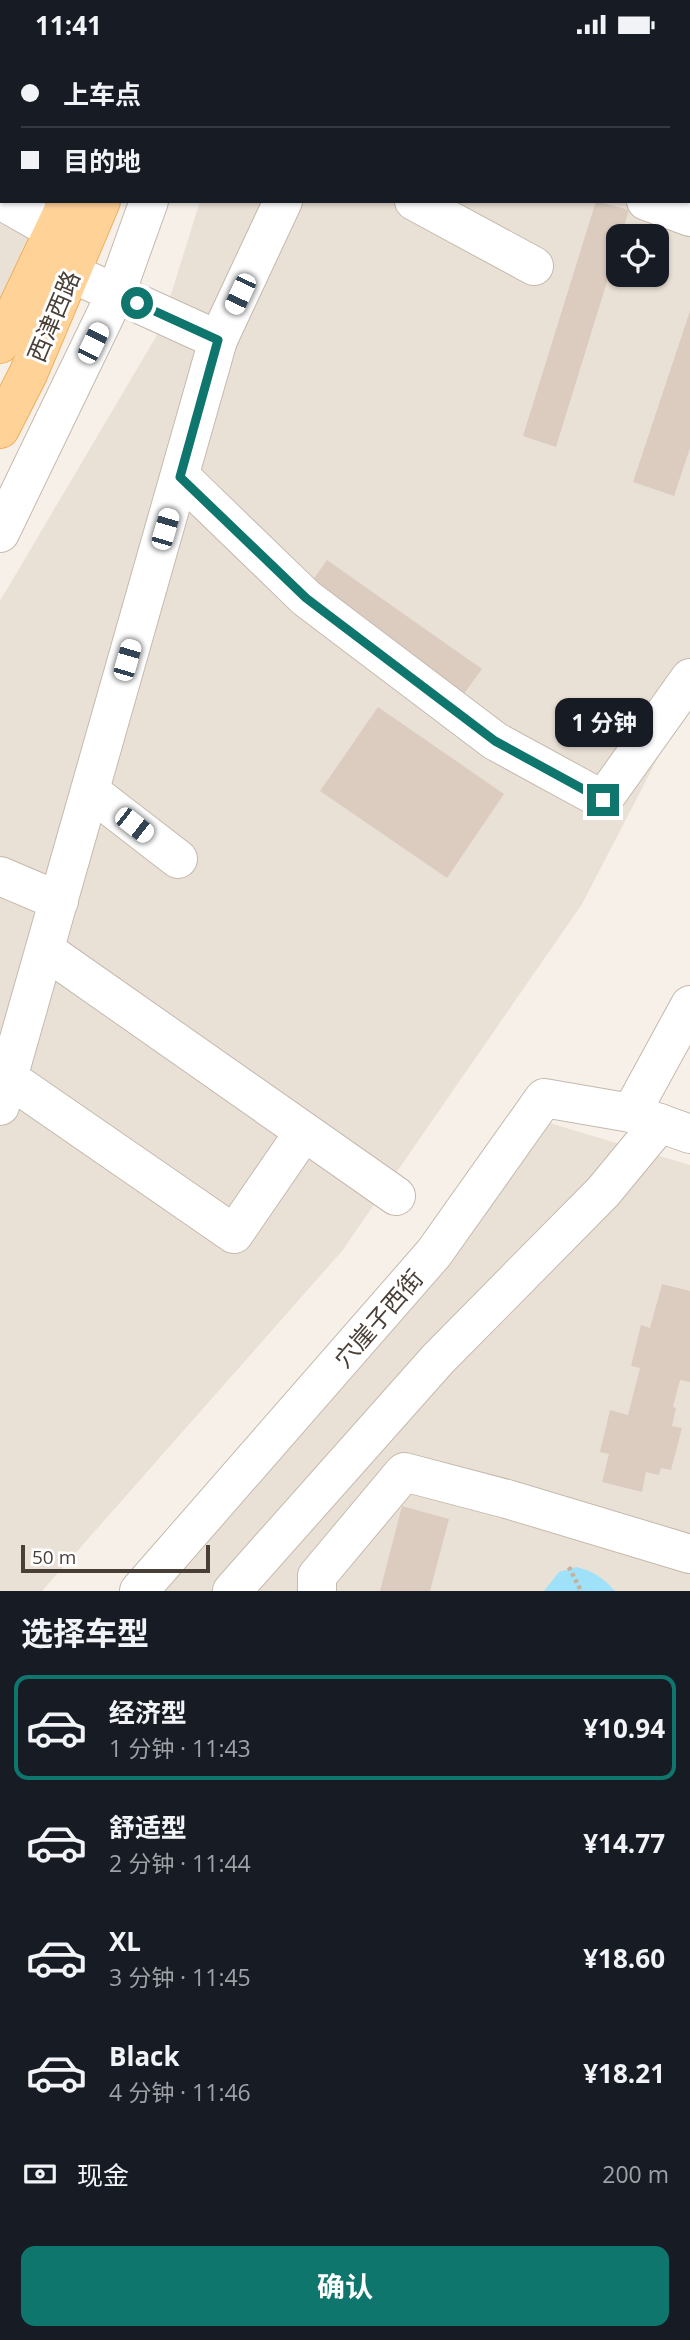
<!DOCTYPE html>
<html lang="zh">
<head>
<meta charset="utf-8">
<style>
	:root { --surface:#171b24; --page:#20242c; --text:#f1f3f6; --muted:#9ea1a6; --line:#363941; --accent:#0f766e }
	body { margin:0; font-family:"Open Sans","Noto Sans SC",sans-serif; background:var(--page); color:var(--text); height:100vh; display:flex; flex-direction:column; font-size:26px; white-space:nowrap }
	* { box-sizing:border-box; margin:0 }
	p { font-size:23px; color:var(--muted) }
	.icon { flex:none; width:38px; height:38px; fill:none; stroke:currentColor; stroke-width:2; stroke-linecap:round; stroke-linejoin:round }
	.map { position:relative; height:1542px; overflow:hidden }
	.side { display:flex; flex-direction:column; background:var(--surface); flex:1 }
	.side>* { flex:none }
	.guide { position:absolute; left:0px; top:0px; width:691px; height:154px; box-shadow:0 2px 5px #0004; display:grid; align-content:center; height:154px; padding:0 21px; background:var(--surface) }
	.controls { position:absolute; left:606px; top:175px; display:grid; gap:14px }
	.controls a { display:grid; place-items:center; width:63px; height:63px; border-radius:14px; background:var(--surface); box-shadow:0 2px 5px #0004; font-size:35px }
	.scale { position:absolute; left:21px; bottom:18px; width:189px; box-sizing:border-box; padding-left:7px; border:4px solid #4a3f36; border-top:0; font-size:19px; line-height:24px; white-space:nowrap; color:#4a3f36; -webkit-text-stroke:5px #fff; paint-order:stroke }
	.end { position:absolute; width:32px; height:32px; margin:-16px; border:9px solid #0f766e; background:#fff; box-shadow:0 0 0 4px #fff }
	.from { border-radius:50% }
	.bubble { position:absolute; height:49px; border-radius:14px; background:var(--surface); box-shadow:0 2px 5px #0004; font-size:23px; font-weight:700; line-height:49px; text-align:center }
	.car { position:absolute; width:21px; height:42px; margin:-21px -10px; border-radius:9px; box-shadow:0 0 5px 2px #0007; background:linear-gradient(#fff 24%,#345 0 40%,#fff 0 76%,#345 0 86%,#fff 0) }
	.guide b { display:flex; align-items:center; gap:24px; height:66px; font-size:26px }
	.guide b+b { border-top:2px solid var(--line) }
	.guide i { width:18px; height:18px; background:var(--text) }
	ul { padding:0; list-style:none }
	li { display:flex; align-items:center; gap:21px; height:105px; margin:0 14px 10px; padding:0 7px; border:4px solid transparent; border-radius:14px }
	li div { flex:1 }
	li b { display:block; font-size:26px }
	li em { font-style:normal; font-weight:700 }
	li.on { border-color:var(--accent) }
	li>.icon { width:63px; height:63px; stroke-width:1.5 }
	h2 { padding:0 21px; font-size:32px; line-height:84px }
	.pay { display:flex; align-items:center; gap:18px; height:77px; padding:0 21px; font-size:26px }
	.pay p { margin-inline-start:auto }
	.cta { display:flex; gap:14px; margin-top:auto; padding:14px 21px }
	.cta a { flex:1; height:80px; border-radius:14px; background:var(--accent); color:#fff; font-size:28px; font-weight:700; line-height:80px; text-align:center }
	.status { display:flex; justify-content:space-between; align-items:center; height:49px; padding:0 35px; background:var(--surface); direction:ltr }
	.status svg { height:19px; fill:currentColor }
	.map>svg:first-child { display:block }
	.residential { fill:#eae1d6; fill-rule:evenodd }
	.water { fill:#9fe1f8 }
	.building { fill:#dcccc0 }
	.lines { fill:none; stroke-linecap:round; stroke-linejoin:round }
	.minor-casing { stroke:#c5b9ad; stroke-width:40 }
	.major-casing { stroke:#f0ae5c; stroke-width:40 }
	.path { stroke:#c6b09a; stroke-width:4.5; stroke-dasharray:3.5 3.5; stroke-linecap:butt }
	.minor { stroke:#fff; stroke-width:38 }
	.major { stroke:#ffd298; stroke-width:38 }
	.route { stroke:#0f766e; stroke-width:9 }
	.labels { text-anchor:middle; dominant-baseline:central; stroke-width:6; stroke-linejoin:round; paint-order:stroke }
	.street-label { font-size:24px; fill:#4a3f36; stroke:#fff }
</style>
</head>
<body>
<div class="status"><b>11:41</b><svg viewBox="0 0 49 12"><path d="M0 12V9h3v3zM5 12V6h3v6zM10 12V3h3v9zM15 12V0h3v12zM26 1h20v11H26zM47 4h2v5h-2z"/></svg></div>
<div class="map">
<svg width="690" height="1542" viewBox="0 0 690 1542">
	<rect width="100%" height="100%" fill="#f6f0e9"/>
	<g class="residential">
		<path d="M0,0H114L2,2V152H72L0,304Z"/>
		<path d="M248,0H690V647L582,855L342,1202L42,1542H0V552L160,281L200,152H690V2H248ZM618,187H656V226H618Z"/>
		<path d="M536,1070L690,1116V1542H143Z"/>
	</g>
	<path class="water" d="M576,1518C594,1522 603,1529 615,1542H544L559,1523Z"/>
	<g class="building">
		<path d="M596,152L629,161L621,187H618V197L556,398L523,387Z"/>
		<path d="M690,262V399L674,447L633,433Z"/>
		<path d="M327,511L482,620L460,650L305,542Z"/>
		<path d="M378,658L504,745L447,829L320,742Z"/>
		<path d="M662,1235L690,1242V1333L680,1331L673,1358L676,1359L672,1377L682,1379L671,1421L661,1419L659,1426L646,1423L642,1443L602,1433L609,1405L600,1403L610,1361L628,1366L640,1319L631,1317L641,1276L650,1279Z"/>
		<path d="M402,1457L449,1470L430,1542H380Z"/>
	</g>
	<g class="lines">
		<defs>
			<g id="minor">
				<path d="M191,2V0"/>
				<path d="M353,2L354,0"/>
				<path d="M2,152L55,182"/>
				<path d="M414,152L534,217"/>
				<path d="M646,152L690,168"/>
				<path d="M71,224L218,291"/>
				<path d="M180,427L306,549L495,692L603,751L690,629"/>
				<path d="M0,484L116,244L149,152"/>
				<path d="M90,742L178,810"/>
				<path d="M0,827L59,852"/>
				<path d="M45,901L396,1147"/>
				<path d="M690,956L631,1064L690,1085"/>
				<path d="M8,1029L234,1185L304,1083"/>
				<path d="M0,1057L218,291L283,152"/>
				<path d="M139,1542L434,1204L544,1049L631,1064"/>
				<path d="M232,1542L438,1310L603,1143L660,1074"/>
				<path d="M317,1542V1527L404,1423L507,1450L690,1505"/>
			</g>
			<g id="major">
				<path d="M113,2V0"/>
				<path d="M150,2L151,0"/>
				<path d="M0,295L68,152"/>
				<path d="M0,380L28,325L101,152"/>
			</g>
		</defs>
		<use href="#minor" class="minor-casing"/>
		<use href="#major" class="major-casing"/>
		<path class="path" d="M569,1518L581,1542"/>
		<use href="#minor" class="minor"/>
		<use href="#major" class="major"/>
	</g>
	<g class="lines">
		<path class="route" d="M137,254L218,291L180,428L306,549L327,565L495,692L603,751"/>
	</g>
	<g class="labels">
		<g class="street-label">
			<text transform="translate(53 267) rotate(-67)">西津西路</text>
			<text transform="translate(378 1269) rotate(-49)">穴崖子西街</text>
		</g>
	</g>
</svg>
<div class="controls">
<a><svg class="icon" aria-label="locate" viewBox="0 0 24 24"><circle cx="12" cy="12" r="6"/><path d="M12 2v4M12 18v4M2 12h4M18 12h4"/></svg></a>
</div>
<div class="scale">50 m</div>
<i class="end from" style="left:137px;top:254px"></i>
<i class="end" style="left:603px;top:751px"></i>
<div class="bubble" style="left:555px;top:649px;width:98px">1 分钟</div>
<i class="car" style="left:240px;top:245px;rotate:205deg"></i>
<i class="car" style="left:93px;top:294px;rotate:26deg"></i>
<i class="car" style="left:165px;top:480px;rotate:16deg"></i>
<i class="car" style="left:127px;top:611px;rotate:16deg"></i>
<i class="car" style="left:134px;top:776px;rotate:128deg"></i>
<div class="guide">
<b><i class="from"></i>上车点</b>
<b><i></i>目的地</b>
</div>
</div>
<section class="side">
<h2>选择车型</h2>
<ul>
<li class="on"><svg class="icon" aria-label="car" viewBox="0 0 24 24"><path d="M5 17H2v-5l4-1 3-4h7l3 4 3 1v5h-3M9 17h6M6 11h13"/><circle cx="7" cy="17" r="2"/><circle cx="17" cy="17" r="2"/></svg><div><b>经济型</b><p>1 分钟 · 11:43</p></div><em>¥10.94</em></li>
<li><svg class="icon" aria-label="car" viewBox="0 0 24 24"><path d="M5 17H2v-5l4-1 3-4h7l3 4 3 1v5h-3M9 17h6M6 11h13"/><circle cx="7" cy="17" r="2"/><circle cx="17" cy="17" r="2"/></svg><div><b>舒适型</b><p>2 分钟 · 11:44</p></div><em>¥14.77</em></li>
<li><svg class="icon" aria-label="car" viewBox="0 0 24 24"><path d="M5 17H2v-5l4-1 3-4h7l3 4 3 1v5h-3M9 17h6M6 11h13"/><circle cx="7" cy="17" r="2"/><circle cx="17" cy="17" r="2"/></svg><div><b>XL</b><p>3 分钟 · 11:45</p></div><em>¥18.60</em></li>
<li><svg class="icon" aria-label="car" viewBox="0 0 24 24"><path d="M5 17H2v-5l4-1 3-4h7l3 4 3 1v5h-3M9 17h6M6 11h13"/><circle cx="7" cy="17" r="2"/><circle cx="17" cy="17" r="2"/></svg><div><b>Black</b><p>4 分钟 · 11:46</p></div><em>¥18.21</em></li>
</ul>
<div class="pay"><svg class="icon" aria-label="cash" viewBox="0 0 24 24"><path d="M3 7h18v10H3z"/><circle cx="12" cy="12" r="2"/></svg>现金<p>200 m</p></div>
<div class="cta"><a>确认</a></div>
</section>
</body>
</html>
